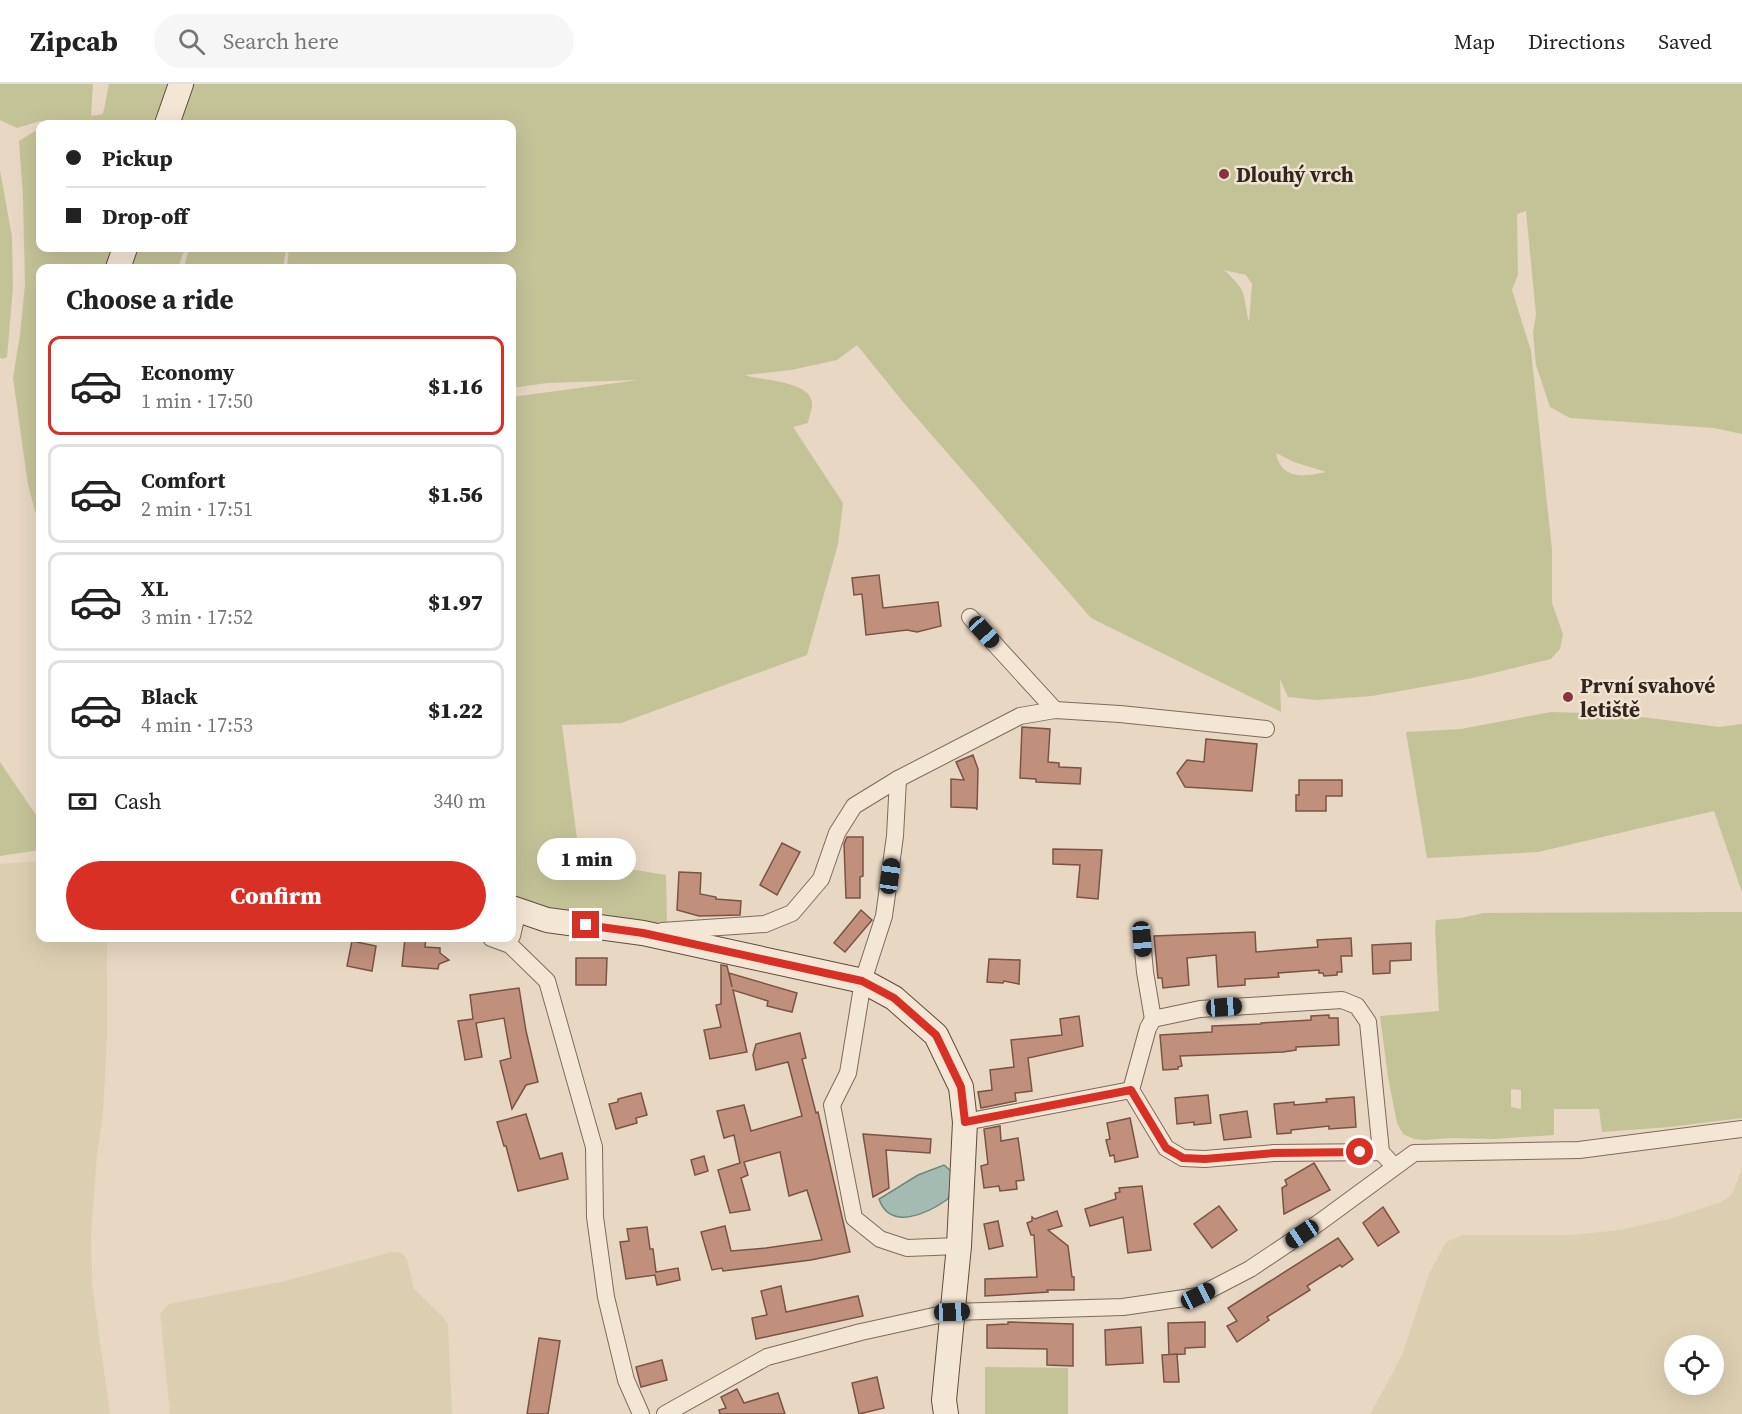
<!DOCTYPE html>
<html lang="en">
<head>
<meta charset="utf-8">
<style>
	:root { --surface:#fff; --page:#f6f6f6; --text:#222; --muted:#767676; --line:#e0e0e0; --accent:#d93025 }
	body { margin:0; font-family:"Source Serif 4",serif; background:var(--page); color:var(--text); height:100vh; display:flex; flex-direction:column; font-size:22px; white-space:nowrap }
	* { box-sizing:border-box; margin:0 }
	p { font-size:20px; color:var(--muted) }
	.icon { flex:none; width:33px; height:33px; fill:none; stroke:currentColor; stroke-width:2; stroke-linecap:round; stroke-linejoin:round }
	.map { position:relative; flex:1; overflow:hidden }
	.details { position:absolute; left:36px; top:180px; width:480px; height:678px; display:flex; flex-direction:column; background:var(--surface); border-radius:12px; box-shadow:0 6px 24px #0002 }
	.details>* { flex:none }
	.banner { position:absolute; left:36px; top:36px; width:480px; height:132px; border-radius:12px; box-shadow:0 6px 24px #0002; display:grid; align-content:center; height:132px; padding:0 30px; background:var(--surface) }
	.controls { position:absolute; left:1664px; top:1251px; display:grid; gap:12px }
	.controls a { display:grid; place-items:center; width:60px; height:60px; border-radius:50%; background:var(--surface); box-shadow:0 6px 24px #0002; font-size:30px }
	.end { position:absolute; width:27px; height:27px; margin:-14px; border:8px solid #d93025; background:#fff; box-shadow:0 0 0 3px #fff }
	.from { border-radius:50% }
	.bubble { position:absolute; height:42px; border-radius:21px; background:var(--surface); box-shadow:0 6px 24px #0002; font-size:20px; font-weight:800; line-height:42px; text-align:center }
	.car { position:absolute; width:18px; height:36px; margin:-18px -9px; border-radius:8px; box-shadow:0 0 4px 2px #0007; background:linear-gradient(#222 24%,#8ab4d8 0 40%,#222 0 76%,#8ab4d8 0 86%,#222 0) }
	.banner b { display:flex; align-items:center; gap:21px; height:57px; font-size:22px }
	.banner b+b { border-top:2px solid var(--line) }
	.banner i { width:15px; height:15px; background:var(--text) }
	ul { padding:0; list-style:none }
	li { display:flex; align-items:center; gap:18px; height:99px; margin:0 12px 9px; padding:0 18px; border:3px solid var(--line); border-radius:12px }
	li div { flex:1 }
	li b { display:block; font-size:22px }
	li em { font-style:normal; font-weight:800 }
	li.current { border-color:var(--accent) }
	li>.icon { width:54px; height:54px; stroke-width:1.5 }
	h2 { padding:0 30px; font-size:27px; line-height:72px }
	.pay { display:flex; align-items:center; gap:15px; height:66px; padding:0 30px; font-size:22px }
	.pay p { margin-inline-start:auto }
	.button { display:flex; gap:12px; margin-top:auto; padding:12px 30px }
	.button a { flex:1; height:69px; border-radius:36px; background:var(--accent); color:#fff; font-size:24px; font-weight:800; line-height:69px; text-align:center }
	header { display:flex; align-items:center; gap:36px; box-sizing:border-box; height:84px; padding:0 30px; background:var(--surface); border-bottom:2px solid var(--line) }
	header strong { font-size:28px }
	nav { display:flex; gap:33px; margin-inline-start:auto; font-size:21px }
	.search { width:420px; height:54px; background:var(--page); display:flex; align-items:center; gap:15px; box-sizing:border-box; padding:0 21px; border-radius:33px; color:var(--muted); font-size:22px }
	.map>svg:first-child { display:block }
	.farmland { fill:#dccfb1; fill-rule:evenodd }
	.green { fill:#c4c398; fill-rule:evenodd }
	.water { fill:#a4bbb1; stroke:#6d877d; stroke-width:1.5 }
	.building { fill:#c1907d; stroke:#7b5345; stroke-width:1.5 }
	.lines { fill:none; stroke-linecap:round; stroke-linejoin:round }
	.street-casing { stroke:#7f6a5c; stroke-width:18 }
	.secondary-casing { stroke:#614b3f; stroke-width:26 }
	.street { stroke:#f4e6d5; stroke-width:16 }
	.secondary { stroke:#f4e6d5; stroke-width:24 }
	.route { stroke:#d93025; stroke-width:8 }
	.poi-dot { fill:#863440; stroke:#f0e3d1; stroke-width:2 }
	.labels { text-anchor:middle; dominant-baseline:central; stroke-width:5; stroke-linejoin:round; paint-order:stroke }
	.poi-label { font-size:21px; font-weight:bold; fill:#31251e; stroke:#f0e3d1; text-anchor:start }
</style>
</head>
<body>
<header>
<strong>Zipcab</strong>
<div class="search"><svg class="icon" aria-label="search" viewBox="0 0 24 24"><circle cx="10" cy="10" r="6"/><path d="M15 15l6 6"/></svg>Search here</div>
<nav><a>Map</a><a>Directions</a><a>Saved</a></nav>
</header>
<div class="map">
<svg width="1742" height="1330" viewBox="0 0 1742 1330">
	<rect width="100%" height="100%" fill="#e7d7c3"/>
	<g class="farmland">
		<path d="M40,777V854H107V953L103,1031L97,1071L91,1151L92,1200L110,1330H0V780Z"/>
		<path d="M1742,1083V1330H1370L1402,1271L1429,1190L1446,1158L1463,1151H1573L1620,1146L1669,1135L1721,1118L1729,1113L1734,1106ZM1674,1262H1713V1300H1674Z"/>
		<path d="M392,1168L402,1169L407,1175L414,1205L444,1234L448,1241L452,1330H170L160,1230L169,1220L285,1197Z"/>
	</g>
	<g class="green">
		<path d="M0,0H93L91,32L103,30L109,0H172L157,40H46L50,38L40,37L17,44L0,36Z"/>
		<path d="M188,0H1742V350L1714,344L1570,334L1550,323L1536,281L1533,249L1536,230L1526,127L1517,130L1518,191L1512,206L1531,267L1552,466V519L1563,550L1560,565L1551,575L1473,594L1372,612L1317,616L1288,613L1280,595L1281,628L1091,534L903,318L857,261L837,276L791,286L745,291C761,297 812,296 812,320C812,326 809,333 808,339L793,343L843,419L838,460L807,571L621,639L562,641L580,777L666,791L667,842L560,827L512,814V313L638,296L547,299L512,304V184H287L289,164H512V40H174ZM1224,186L1246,191L1252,200L1249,238C1242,209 1249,209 1224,186ZM1276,369L1294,378L1326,388C1305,393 1281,396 1276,369Z"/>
		<path d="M40,44V164H115L107,184H40V444L28,401L13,294L20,251L25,201L23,113L19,57Z"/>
		<path d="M0,86L12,153L13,204L7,273L3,275L0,274Z"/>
		<path d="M133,164H185L178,184H126Z"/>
		<path d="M189,164H286L283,184H184Z"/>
		<path d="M1551,628L1619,630L1719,643L1742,640V808L1714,727L1538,768L1427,774L1406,648L1461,645Z"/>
		<path d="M0,678L40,737V766L0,772Z"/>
		<path d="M1742,828V1034L1670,1043L1602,1048L1599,1025H1554V1051L1494,1055L1450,1054L1425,1056L1414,1055L1403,1050L1397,1039L1388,993L1380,932L1439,927L1435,843L1436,836L1461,834L1484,829ZM1511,1005L1521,1006V1025L1511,1023Z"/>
		<path d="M985,1283L1068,1284V1330H985Z"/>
	</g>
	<path class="water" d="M944,1081L952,1088L951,1104L948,1115C927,1130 890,1147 879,1115L918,1091Z"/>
	<g class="building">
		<path d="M879,491L883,524L938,518L941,542L917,548L907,546L866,551L862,510L854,511L852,494Z"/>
		<path d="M1022,643L1050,645L1048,678L1059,679V683L1081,684L1080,700L1036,698V695L1020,694Z"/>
		<path d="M1206,655L1257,660L1252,707L1185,703L1177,689L1187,676L1204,678Z"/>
		<path d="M973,671L978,685L977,726L976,724L951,723V695L964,696L956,678Z"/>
		<path d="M1299,696H1342V712H1326V727H1296V711H1299Z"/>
		<path d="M847,753H863V792L860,793V814H846L844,760Z"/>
		<path d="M782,759L800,768L777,811L760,801Z"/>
		<path d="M1053,765L1102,766L1098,815L1077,813L1080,781L1053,780Z"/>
		<path d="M679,788L701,789L700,810L716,813V815L741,817L740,831L699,832L677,826Z"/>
		<path d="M861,826L872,836L845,868L834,859Z"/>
		<path d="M1255,848L1256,868L1318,863L1317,856L1351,854L1352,872H1341L1342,888H1337V891L1324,892L1323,889H1319V886L1278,889L1279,893L1245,895V901L1218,903L1216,871L1187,874L1189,901L1163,904L1162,894H1158L1154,852Z"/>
		<path d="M405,854H426L425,863L440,864V869L449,876L439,880L438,885L402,882Z"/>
		<path d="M352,857L376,862L372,887L347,882Z"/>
		<path d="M1411,859V876L1390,877V889L1373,890L1372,861Z"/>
		<path d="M576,874H607L606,901H576Z"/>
		<path d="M989,875L1020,876L1019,900L1004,897L1003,899L987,898Z"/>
		<path d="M721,881L727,882L732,903L729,889L797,909L792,928L767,922L768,917L733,906L747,968L710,975L704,946L721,943L716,921L721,920Z"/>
		<path d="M519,904L526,947L538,998L526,1001L512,1025L500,977L511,974L504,934L476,939L482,973L465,976L458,937L473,935L470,911Z"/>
		<path d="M1329,931V934H1338L1339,961L1296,963V966L1283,968L1180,972L1182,982L1178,983V985L1163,986L1160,951L1212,948V942L1261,940V939L1311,936V932Z"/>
		<path d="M1079,932L1083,962L1028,974L1032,1007L1015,1009L1016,1017L981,1024L978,1008L992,1006L990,986L1014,983L1011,956L1062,951L1060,935Z"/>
		<path d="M800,949L806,974L802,975L816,1029L818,1028L850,1168L811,1176L723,1187L722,1184L712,1186L701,1148L725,1142L731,1167L766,1164L822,1156L807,1106L789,1112L780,1068L744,1078L748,1091L741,1094L750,1126L730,1129L718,1086L740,1079L734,1051L724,1054L717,1027L744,1021L751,1047L802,1032L788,978L756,986L753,971L756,960Z"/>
		<path d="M641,1009L647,1031L636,1034L637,1039L616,1045L609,1020L618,1018V1015Z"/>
		<path d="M1208,1011L1211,1039L1194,1041V1038L1177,1040L1175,1014Z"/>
		<path d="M1354,1013L1356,1043L1329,1045V1042L1291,1046V1049L1277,1050L1274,1020L1294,1018V1021L1327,1018L1326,1015Z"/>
		<path d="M1247,1027L1251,1053L1224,1056L1220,1031Z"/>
		<path d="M526,1030L540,1075L562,1069L568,1095L518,1107L506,1062H504L497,1038Z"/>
		<path d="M1130,1034L1138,1073L1115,1078L1114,1071L1110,1072L1106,1056L1110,1055L1107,1039Z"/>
		<path d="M1000,1042L1001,1057L1018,1054L1024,1096L1016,1097L1017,1105L1000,1107L999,1102L984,1104L981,1082L988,1080L984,1045Z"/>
		<path d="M863,1050L931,1055L930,1069L886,1066L889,1104L873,1113Z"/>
		<path d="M704,1072L708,1087L695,1091L691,1076Z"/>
		<path d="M1314,1079L1330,1106L1284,1130L1282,1104L1287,1101L1285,1096Z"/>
		<path d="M1142,1102L1151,1166L1128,1169L1123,1133L1090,1142L1085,1125L1116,1115L1115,1109L1120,1108L1119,1104Z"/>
		<path d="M1219,1122L1237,1146L1212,1164L1194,1140Z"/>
		<path d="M1383,1123L1399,1148L1378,1162L1363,1139Z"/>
		<path d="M1057,1127L1062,1142L1048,1146L1068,1162L1072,1193H1074V1206H1047L1048,1208L985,1212V1195L1037,1193L1034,1151H1031L1027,1139L1032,1137V1133L1035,1135Z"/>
		<path d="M998,1137L1003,1162L989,1165L984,1140Z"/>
		<path d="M647,1143L650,1165H653L656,1188L678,1184L680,1196L657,1201L655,1191L626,1195L620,1158L629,1157L627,1145Z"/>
		<path d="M1338,1154L1353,1175L1342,1183L1340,1181L1307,1202L1310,1206L1267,1233L1269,1236L1237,1258L1227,1242L1237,1237L1228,1224Z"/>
		<path d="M781,1202L786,1228L858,1212L863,1232L756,1255L752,1234L767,1231L761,1207Z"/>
		<path d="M1008,1238L1073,1240V1282L1047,1281V1265L987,1264V1241L1008,1240Z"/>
		<path d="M1205,1238V1263L1185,1264V1270L1169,1271L1168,1239Z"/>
		<path d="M1141,1243L1143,1279L1106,1281L1105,1246Z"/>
		<path d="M539,1254L560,1257L548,1330H527Z"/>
		<path d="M1177,1270L1179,1298H1164L1162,1271Z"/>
		<path d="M662,1276L667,1296L641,1303L636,1283Z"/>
		<path d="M877,1293L884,1324L859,1330L852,1299Z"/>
		<path d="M737,1305L744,1319L778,1309L785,1330H720L719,1326L726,1324L721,1313Z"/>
	</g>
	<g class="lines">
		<defs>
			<g id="street">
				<path d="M970,533L1055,626"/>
				<path d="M898,695L895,752L884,832L863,897L848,989L832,1021L854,1134L880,1155L907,1164L959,1162"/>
				<path d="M662,847L765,840L792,829L821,795L837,749L854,722L898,695L1020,632L1055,626L1120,630L1266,645"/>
				<path d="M512,852L518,826"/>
				<path d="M491,854L510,861L547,897L594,1063L595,1133L606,1213L626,1296L641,1330"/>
				<path d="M1142,855L1145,888L1153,935"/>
				<path d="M965,1038L1131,1006"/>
				<path d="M1381,1068L1274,1069L1205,1075L1183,1074L1166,1064L1131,1006L1148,944L1153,935L1200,925L1342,916L1357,922L1368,938L1381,1068L1394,1082"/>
				<path d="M665,1330L767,1273L861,1248L952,1228L1123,1223L1198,1212L1250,1185L1320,1138L1414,1069L1579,1066L1742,1045"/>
			</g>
			<g id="secondary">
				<path d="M167,40L181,0"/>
				<path d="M118,184L125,164"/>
				<path d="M512,824L547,836L643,849L863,897L894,914L936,951L961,1003L965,1038L959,1162L944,1316L946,1330"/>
			</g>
		</defs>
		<use href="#street" class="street-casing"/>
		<use href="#secondary" class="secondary-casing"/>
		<use href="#street" class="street"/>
		<use href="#secondary" class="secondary"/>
	</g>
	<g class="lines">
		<path class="route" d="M586,841L643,849L862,897L894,914L936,951L961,1003L965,1038L1131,1006L1166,1064L1183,1074L1205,1075L1274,1069L1360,1068"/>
	</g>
	<g class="poi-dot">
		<circle cx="1224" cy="90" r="6"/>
		<circle cx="1568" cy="613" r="6"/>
	</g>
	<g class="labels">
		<g class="poi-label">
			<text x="1236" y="90">Dlouhý vrch</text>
			<text x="1580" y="601">První svahové<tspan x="1580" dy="24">letiště</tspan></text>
		</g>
	</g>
</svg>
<div class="controls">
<a><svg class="icon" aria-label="locate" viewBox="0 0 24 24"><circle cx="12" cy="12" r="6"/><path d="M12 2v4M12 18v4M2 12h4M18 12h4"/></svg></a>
</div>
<i class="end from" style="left:1360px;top:1068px"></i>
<i class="end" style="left:586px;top:841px"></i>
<div class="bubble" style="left:537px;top:754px;width:99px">1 min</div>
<i class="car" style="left:984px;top:548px;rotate:138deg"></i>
<i class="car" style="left:890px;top:792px;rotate:8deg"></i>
<i class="car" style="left:1142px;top:855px;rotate:175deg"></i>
<i class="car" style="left:1224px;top:923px;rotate:86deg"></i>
<i class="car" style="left:1302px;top:1150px;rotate:236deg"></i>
<i class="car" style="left:1198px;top:1212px;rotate:63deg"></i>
<i class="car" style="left:952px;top:1228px;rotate:88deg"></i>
<div class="banner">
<b><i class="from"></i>Pickup</b>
<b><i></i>Drop-off</b>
</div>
<section class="details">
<h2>Choose a ride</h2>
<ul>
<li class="current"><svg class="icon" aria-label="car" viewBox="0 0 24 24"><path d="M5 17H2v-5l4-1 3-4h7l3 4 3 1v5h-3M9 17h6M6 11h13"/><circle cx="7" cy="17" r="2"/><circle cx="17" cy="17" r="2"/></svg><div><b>Economy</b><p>1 min · 17:50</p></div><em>$1.16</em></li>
<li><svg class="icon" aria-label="car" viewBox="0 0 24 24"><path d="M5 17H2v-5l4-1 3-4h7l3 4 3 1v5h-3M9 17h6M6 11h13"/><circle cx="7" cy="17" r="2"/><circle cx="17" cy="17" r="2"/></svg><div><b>Comfort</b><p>2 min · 17:51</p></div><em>$1.56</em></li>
<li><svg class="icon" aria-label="car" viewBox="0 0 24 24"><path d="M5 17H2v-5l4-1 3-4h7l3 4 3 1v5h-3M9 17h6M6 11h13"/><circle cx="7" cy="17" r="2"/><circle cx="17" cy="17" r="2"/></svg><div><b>XL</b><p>3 min · 17:52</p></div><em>$1.97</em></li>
<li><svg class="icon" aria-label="car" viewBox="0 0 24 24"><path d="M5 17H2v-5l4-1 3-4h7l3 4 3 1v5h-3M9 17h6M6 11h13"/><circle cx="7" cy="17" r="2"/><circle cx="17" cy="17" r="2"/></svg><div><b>Black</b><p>4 min · 17:53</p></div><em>$1.22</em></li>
</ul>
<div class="pay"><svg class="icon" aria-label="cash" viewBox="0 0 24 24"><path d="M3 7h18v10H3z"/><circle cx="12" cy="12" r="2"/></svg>Cash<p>340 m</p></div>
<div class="button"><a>Confirm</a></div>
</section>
</div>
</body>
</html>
